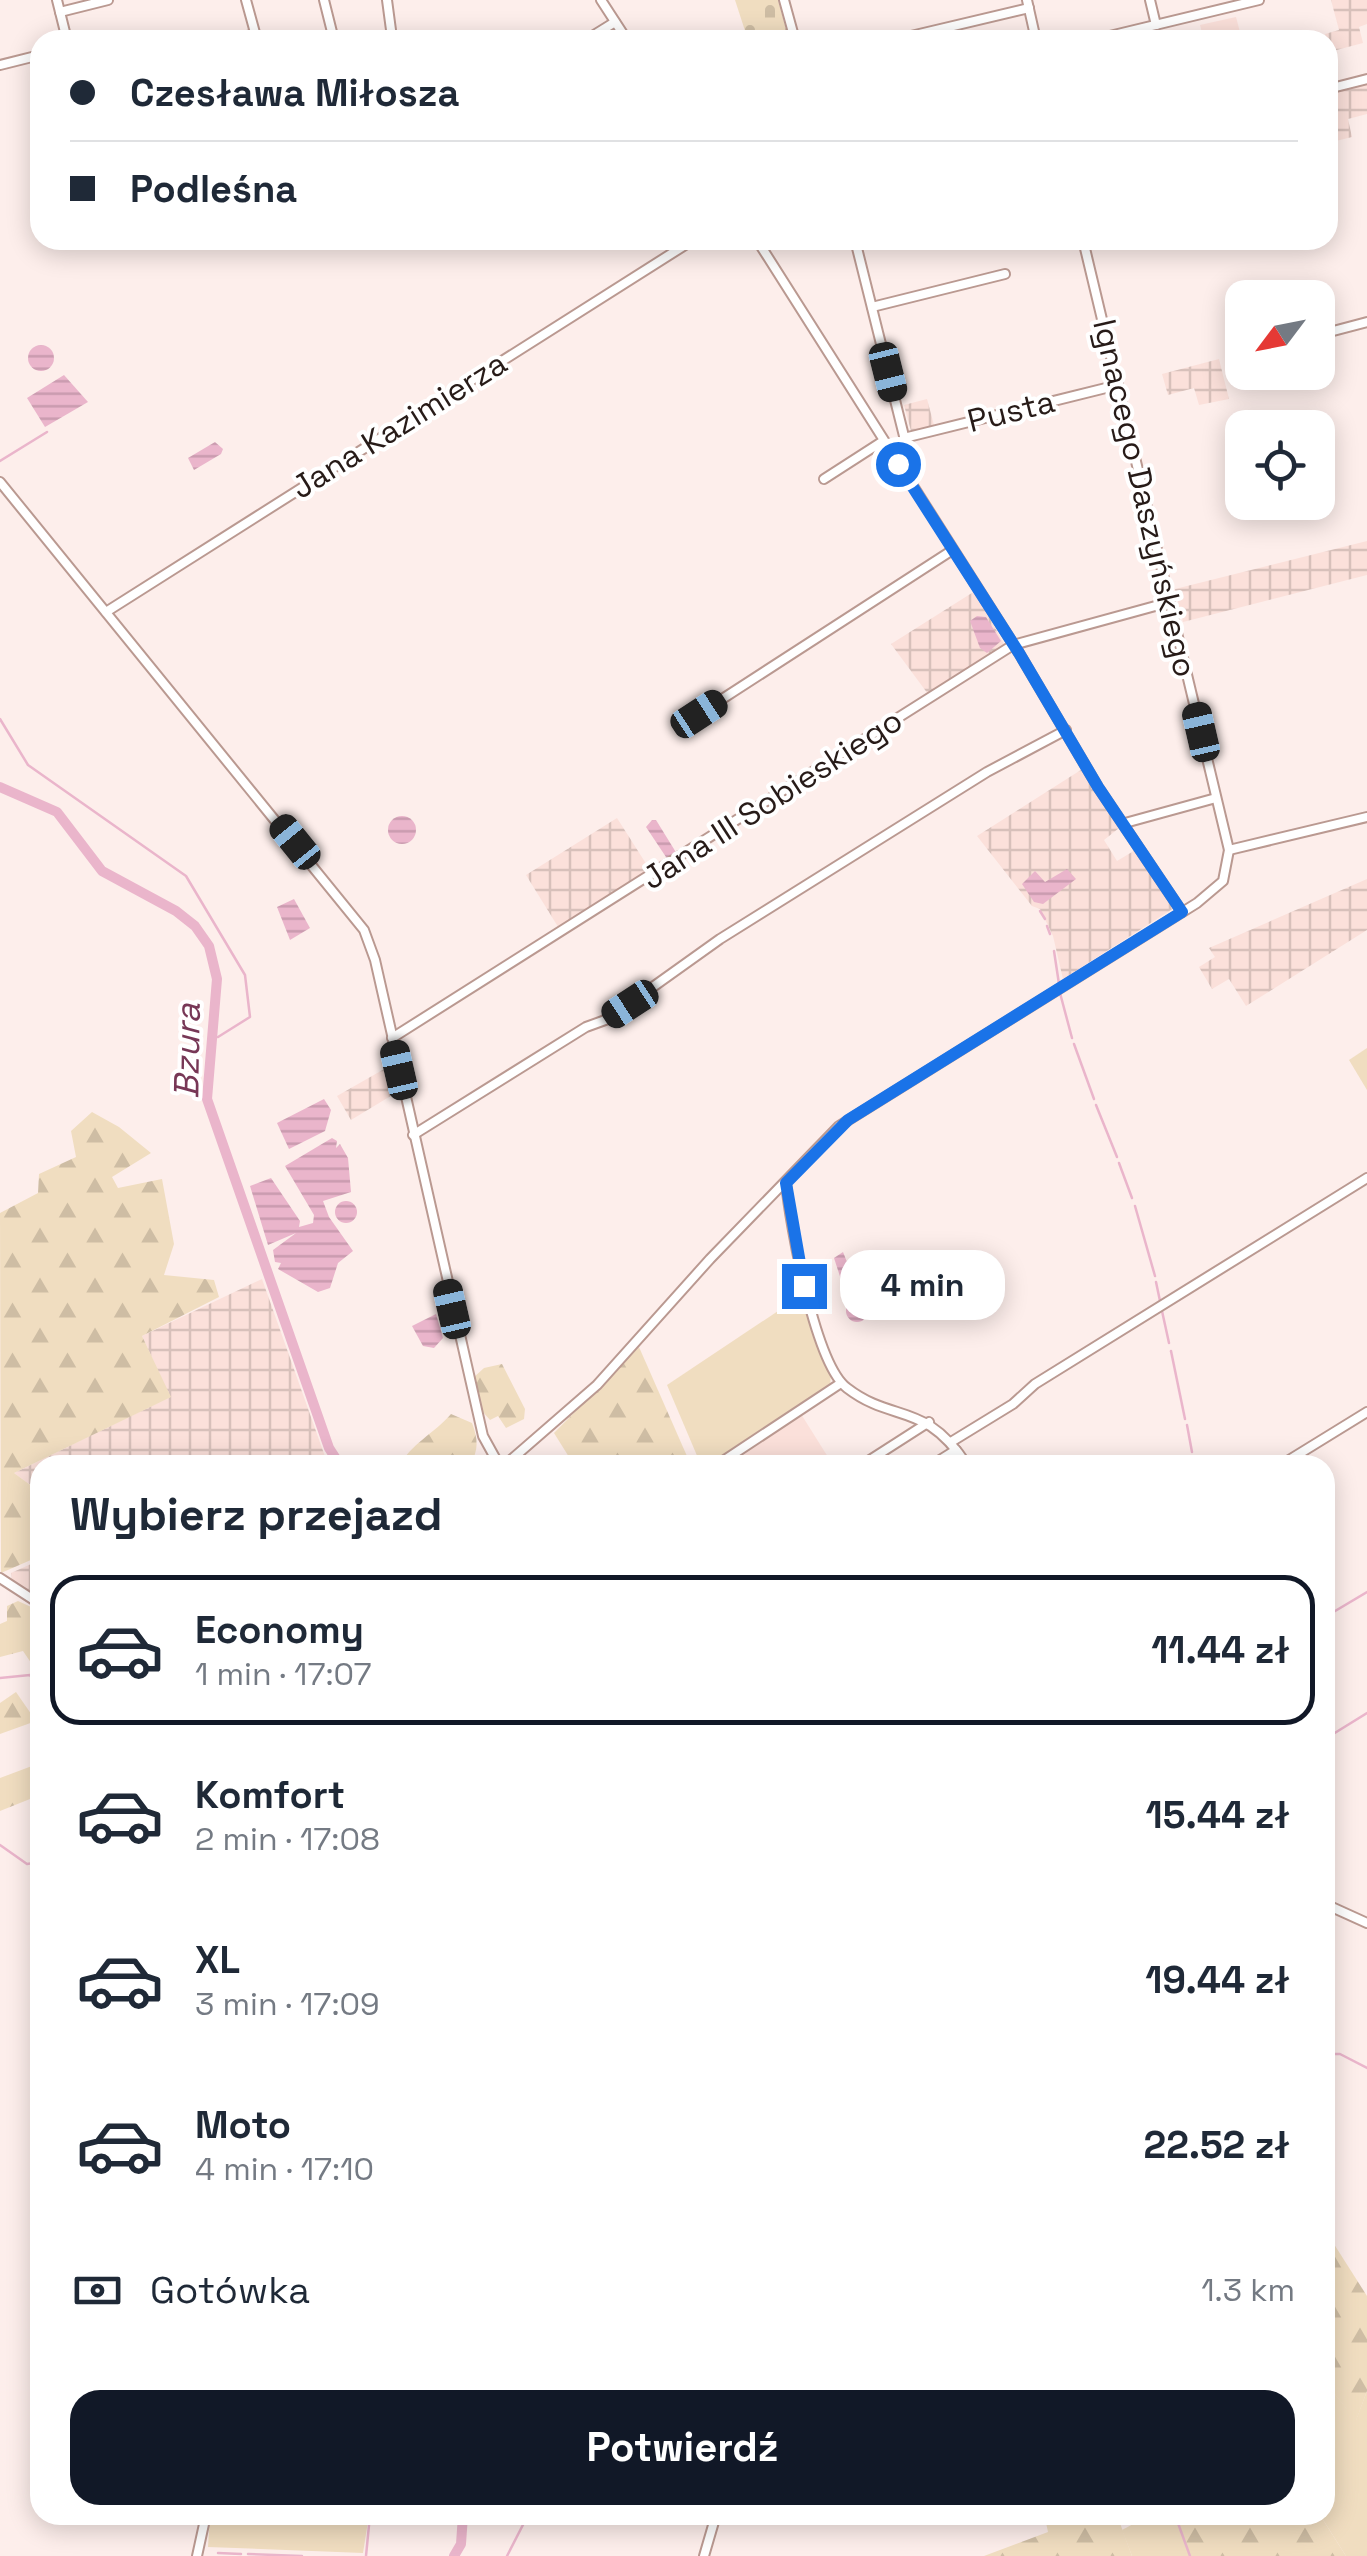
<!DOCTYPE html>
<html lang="pl">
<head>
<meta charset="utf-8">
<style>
	:root { --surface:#fff; --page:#f6f6f7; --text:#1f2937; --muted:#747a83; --line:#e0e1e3; --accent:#111827 }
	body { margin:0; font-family:"Space Grotesk",sans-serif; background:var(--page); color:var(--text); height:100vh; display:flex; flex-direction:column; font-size:38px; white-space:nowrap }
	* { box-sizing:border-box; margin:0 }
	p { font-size:32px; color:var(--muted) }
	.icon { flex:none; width:55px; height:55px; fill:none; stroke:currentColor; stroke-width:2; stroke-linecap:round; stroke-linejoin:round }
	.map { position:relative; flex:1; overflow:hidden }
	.side { position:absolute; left:30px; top:1455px; width:1305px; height:1070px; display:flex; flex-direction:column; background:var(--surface); border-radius:30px; box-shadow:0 5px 25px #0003 }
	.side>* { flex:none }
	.hud { position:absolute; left:30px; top:30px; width:1308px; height:220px; border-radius:30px; box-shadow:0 5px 25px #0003; display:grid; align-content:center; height:220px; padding:0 40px; background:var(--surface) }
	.needle { width:65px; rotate:238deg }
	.tools { position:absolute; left:1225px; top:280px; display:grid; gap:20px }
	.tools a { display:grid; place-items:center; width:110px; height:110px; border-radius:20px; background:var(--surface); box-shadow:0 5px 25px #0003; font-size:50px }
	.end { position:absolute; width:45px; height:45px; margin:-22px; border:12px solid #1a73e8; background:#fff; box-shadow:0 0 0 5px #fff }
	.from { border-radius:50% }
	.bubble { position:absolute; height:70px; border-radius:30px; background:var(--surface); box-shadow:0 5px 25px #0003; font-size:32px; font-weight:700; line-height:70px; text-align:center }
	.car { position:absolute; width:30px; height:60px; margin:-30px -15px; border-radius:12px; box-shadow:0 0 8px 2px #0007; background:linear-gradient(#222 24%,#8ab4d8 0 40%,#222 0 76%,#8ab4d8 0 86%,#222 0) }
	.hud b { display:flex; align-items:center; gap:35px; height:95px; font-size:38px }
	.hud b+b { border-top:2px solid var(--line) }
	.hud i { width:25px; height:25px; background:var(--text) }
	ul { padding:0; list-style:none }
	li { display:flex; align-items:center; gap:30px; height:150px; margin:0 20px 15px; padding:0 20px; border:5px solid transparent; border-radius:30px }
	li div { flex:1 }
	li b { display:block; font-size:38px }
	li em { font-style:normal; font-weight:700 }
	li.on { border-color:var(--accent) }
	li>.icon { width:90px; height:90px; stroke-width:1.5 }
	h2 { padding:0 40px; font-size:45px; line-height:120px }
	.pay { display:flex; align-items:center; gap:25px; height:110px; padding:0 40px; font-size:38px }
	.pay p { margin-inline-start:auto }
	.action { display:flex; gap:20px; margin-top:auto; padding:20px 40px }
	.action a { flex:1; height:115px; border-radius:30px; background:var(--accent); color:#fff; font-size:40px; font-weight:700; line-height:115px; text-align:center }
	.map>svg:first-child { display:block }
	.built { fill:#fbe0da }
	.industrial { fill:url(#industrial-grid) }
	.green { fill:#f0ddc0 }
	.forest { fill:url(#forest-firs) }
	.cemetery { fill:url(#cemetery-stones) }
	.water { fill:url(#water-rules) }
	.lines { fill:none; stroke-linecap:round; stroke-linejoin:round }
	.stream { stroke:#eab5cb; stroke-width:2.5 }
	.river { stroke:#eab5cb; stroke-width:10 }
	.minor-casing { stroke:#ba9991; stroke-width:12 }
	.minor { stroke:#fff; stroke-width:8 }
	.route { stroke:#1a73e8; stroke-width:12 }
	.labels { text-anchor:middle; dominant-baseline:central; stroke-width:8; stroke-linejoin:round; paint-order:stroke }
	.street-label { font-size:32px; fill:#271b18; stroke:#fff }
	.water-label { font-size:35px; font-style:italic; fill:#773756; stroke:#fff }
</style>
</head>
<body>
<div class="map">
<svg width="1367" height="2556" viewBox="0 0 1367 2556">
	<defs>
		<pattern id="industrial-grid" width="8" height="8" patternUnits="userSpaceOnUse" patternTransform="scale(2.5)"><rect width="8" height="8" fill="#fbe0da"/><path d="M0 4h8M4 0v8" fill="none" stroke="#d7c0ba"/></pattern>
		<pattern id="forest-firs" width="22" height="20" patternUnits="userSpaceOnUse" patternTransform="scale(2.5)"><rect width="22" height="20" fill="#f0ddc0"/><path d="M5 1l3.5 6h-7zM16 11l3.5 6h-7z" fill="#cebda4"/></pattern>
		<pattern id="cemetery-stones" width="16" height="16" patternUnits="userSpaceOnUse" patternTransform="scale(2.5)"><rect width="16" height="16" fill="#f0ddc0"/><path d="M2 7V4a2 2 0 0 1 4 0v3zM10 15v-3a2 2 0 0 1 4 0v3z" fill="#cebda4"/></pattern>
		<pattern id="water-rules" width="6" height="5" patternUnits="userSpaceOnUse" patternTransform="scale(2.5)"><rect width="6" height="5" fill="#eab5cb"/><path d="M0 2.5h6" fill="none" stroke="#c99bae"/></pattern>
	</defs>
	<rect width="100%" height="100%" fill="#fdeeeb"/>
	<g class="built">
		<path d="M1236,17L1242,40H1204L1200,25Z"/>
		<path d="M801,1414L833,1465H740L735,1459L741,1451Z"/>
	</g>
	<g class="industrial">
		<path d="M1331,0H1367V24L1359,27L1363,43L1329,52L1325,34L1339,30Z"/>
		<path d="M1367,84V114L1348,119L1352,137L1328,143V93Z"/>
		<path d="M1219,359L1229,399L1199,405L1194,388L1168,395L1162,374Z"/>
		<path d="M927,399L934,425L911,431L904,405Z"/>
		<path d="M1367,541V575L1183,622L1175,589Z"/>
		<path d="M975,591L1005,646L928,694L891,644Z"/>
		<path d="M1084,768L1117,818L1119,828L1104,840L1117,861L1137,849L1174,908L1063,979L1053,936L1040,909L1032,906L977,836Z"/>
		<path d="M617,818L652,873L560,930L526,875Z"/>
		<path d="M1367,879V930L1246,1006L1229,979L1212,989L1199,967L1215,957L1209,948Z"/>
		<path d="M393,1064L399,1091L351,1120L337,1096Z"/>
		<path d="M262,1279L328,1465H40V1492L14,1473L170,1397L142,1336Z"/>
		<path d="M40,1560V1596L12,1581L11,1573Z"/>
	</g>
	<g class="green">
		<path d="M1367,1048V1090L1349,1060Z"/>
		<path d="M802,1295L831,1373L830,1387L710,1465H701L667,1385Z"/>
		<path d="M1325,2382L1356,2420L1367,2391V2556H1346L1320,2515H1325Z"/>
		<path d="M210,2515H369L363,2553L208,2547Z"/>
		<path d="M1150,2515H1175L1190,2556H1132L1122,2530Z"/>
	</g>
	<g class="forest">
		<path d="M92,1112L119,1127L151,1153L112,1177L118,1188L162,1179L174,1244L164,1275L214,1280L219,1297L142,1336L171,1397L14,1473L40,1492V1556L1,1573L0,1213L38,1193L39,1174L76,1157L71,1131Z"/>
		<path d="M639,1347L690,1463L574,1465L554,1433Z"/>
		<path d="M502,1364L525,1409L524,1419L506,1428L498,1416L490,1420L482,1411L473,1378L484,1368Z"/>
		<path d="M451,1414L472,1423C478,1439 479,1450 470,1465H401C408,1446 436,1432 451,1414Z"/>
		<path d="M18,1601L40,1611V1676L23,1651L0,1657V1624L7,1621V1606Z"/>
		<path d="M16,1692L36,1721L0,1734V1703Z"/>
		<path d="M40,1763V1795L0,1811V1778Z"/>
		<path d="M1325,2230L1367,2296V2391L1356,2421L1325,2382Z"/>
		<path d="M1053,2515H1117L1132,2556H984L1048,2532L1045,2518Z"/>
		<path d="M1176,2515H1320L1346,2556H1190Z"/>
	</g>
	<path class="cemetery" d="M735,0H778L789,40H748Z"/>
	<g class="water">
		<circle cx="41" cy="358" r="13"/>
		<path d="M64,375L88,402L45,427L27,398Z"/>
		<path d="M215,442L223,449L221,454L194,470L188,458Z"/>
		<path d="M977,616L986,617L1001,641L987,653L980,648L970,621Z"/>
		<circle cx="402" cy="830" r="14"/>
		<path d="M652,820H656L677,854L668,860L646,827Z"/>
		<path d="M1067,869L1076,879L1043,904L1034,902L1022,884L1035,871L1045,882Z"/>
		<path d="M294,899L310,928L290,940L277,907Z"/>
		<path d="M324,1099L331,1110L325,1131L289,1149L277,1123Z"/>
		<path d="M332,1138L337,1141L336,1148L340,1144L348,1158L351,1192L323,1201L329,1217L353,1251L338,1263L330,1288L318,1292L278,1269L281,1263L275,1262L273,1250L296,1233L268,1245L250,1186L271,1178L300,1221L299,1227L313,1223L314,1215L285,1166Z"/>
		<circle cx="346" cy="1212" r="11"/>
		<path d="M843,1252L857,1287L847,1298L834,1258Z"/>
		<circle cx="857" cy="1311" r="11"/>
		<path d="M436,1314L443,1338L434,1348L423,1346L412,1326Z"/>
	</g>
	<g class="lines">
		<g class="stream">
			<path d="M0,461L47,432"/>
			<path d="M0,719L28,765L186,876L245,975L250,1017L218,1037"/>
			<path d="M1040,911L1045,919"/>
			<path d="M1047,926L1050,934"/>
			<path d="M1054,951L1059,984"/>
			<path d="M1060,993L1072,1038"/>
			<path d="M1074,1044L1094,1099"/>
			<path d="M1096,1105L1117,1157"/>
			<path d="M1119,1163L1132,1198"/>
			<path d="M1135,1206L1155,1276"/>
			<path d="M1156,1282L1160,1301"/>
			<path d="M1162,1311L1169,1343"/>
			<path d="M1171,1351L1185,1419"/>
			<path d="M1187,1425L1192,1452"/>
			<path d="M1194,1458L1195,1465"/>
			<path d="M1325,1617L1367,1592"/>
			<path d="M0,1678L30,1675L40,1690"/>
			<path d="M1325,1739L1367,1713"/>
			<path d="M0,1845L27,1864L40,1862"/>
			<path d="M1325,2054H1340L1367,2068"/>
			<path d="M1175,2515L1190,2556"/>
			<path d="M218,2553L241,2554"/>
			<path d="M248,2554L302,2556"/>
			<path d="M366,2556L370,2515"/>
			<path d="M507,2556L528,2515"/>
		</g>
		<g class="river">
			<path d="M0,787L57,812L102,871L176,911L195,926L209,946L217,979L207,1099L329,1448L340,1465"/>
			<path d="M454,2556L461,2544L463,2515"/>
		</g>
		<defs>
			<g id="minor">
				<path d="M57,0L67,40"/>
				<path d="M246,0L257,40"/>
				<path d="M324,0L334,40"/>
				<path d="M387,0L391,30"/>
				<path d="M601,0L627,40"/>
				<path d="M784,0L795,40"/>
				<path d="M1027,0L1036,40"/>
				<path d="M1150,0L1156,25"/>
				<path d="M60,12L108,0"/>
				<path d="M230,40L255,34"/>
				<path d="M586,40L615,22"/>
				<path d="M894,40L1029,8"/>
				<path d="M1093,40L1259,0"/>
				<path d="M0,65L40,55"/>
				<path d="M1328,89L1367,79"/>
				<path d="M757,240L1019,653L1098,787L1182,912"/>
				<path d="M855,240L912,468V486"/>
				<path d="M872,307L1005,274"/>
				<path d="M1318,335L1367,322"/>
				<path d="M904,438L1118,385"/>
				<path d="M824,479L883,441"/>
				<path d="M0,482L364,930L375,960L483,1436L499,1465"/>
				<path d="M106,612L693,240"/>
				<path d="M699,714L951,551"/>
				<path d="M1125,823L1216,798"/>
				<path d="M1229,850L1367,817"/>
				<path d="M392,1038L1013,645L1170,602"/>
				<path d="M413,1135L586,1027L608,1019L720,939L987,772L1066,730"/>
				<path d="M786,1183C790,1224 815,1364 847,1388C894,1424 924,1400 967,1465"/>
				<path d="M951,1442L1013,1404L1035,1384L1367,1178"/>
				<path d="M505,1465L597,1385L710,1259L839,1126L1197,903L1223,881L1229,850L1083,240"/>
				<path d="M717,1465L841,1383"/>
				<path d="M862,1465L929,1422"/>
				<path d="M932,1465L956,1450"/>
				<path d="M1281,1465L1367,1412"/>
				<path d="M0,1578L40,1604"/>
				<path d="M1325,1904L1367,1923"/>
				<path d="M197,2556L206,2515"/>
				<path d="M704,2556L716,2515"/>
			</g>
		</defs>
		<use href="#minor" class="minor-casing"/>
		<use href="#minor" class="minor"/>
	</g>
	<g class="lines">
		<path class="route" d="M804,1286L786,1183L848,1120L1182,912L1098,787L1019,653L898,464"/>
	</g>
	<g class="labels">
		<g class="street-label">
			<text transform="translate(1011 411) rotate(-14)">Pusta</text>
			<text transform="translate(399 425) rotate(-32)">Jana Kazimierza</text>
			<text transform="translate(1145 498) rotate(77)">Ignacego Daszyńskiego</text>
			<text transform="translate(772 799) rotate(-33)">Jana III Sobieskiego</text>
		</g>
		<g class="water-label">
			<text transform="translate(187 1051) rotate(-89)">Bzura</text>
		</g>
	</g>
</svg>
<div class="tools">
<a><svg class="needle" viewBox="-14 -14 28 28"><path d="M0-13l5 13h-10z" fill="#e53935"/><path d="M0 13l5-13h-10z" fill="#747a83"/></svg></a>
<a><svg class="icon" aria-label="locate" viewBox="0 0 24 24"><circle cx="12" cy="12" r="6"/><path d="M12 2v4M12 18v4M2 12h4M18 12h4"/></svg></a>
</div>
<i class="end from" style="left:898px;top:464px"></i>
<i class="end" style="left:804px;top:1286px"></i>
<div class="bubble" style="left:840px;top:1250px;width:165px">4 min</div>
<i class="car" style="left:888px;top:372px;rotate:166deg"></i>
<i class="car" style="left:699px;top:714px;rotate:57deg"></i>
<i class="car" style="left:1201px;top:732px;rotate:347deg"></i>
<i class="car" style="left:295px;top:842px;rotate:321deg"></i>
<i class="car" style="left:630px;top:1004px;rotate:237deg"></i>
<i class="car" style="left:399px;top:1070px;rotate:347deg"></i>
<i class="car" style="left:452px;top:1309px;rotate:347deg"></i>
<div class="hud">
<b><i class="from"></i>Czesława Miłosza</b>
<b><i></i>Podleśna</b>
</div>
<section class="side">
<h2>Wybierz przejazd</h2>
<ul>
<li class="on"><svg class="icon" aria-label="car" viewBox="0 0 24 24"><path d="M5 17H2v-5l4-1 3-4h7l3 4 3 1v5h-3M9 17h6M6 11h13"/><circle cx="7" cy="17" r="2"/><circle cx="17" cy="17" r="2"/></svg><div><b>Economy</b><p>1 min · 17:07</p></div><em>11.44 zł</em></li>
<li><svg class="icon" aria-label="car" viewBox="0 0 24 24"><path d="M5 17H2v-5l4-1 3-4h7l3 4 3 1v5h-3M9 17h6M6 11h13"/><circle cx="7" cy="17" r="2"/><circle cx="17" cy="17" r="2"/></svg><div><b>Komfort</b><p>2 min · 17:08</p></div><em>15.44 zł</em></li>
<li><svg class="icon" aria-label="car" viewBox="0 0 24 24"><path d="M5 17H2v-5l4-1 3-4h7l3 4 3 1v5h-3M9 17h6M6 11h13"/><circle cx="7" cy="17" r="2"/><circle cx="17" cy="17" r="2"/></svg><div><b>XL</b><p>3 min · 17:09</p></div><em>19.44 zł</em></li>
<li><svg class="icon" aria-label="car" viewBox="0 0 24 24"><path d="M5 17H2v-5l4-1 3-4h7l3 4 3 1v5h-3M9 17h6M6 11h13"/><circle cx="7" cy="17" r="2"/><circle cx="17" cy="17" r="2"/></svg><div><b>Moto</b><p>4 min · 17:10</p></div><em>22.52 zł</em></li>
</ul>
<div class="pay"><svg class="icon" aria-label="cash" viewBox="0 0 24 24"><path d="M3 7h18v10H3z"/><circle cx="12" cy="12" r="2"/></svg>Gotówka<p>1.3 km</p></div>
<div class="action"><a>Potwierdź</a></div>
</section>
</div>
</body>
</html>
